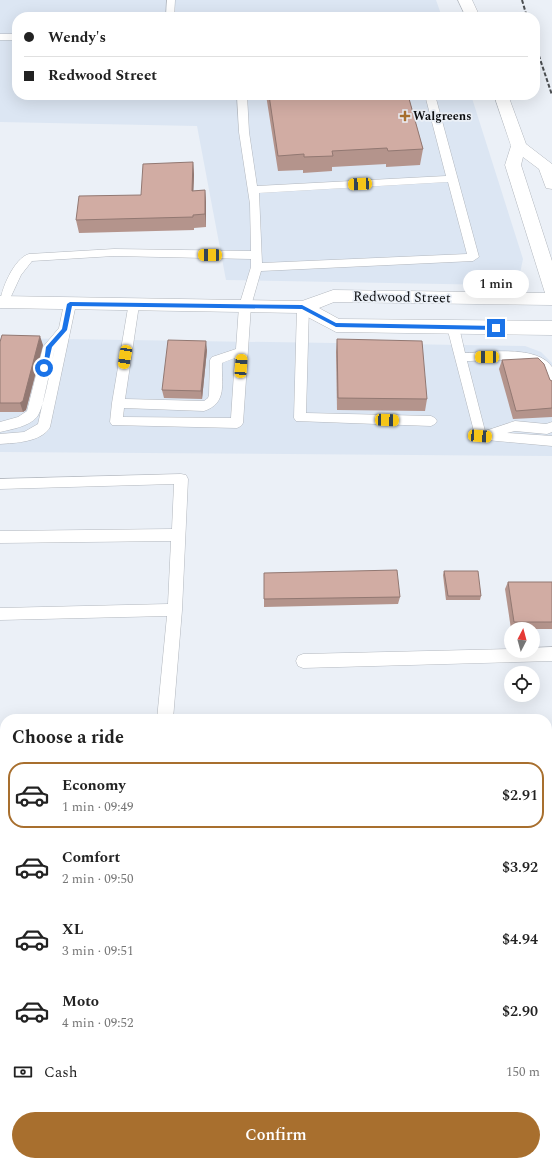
<!DOCTYPE html>
<html lang="en">
<head>
<meta charset="utf-8">
<style>
	:root { --surface:#fff; --page:#f6f6f6; --text:#222; --muted:#767676; --line:#e0e0e0; --accent:#a86f2e }
	body { margin:0; font-family:Spectral,serif; background:var(--page); color:var(--text); height:100vh; display:flex; flex-direction:column; font-size:15px; white-space:nowrap }
	* { box-sizing:border-box; margin:0 }
	p { font-size:13px; color:var(--muted) }
	.icon { flex:none; width:22px; height:22px; fill:none; stroke:currentColor; stroke-width:2; stroke-linecap:round; stroke-linejoin:round }
	.map { position:relative; flex:1; overflow:hidden }
	.drawer { position:absolute; left:0px; top:714px; width:552px; height:452px; display:flex; flex-direction:column; background:var(--surface); border-radius:16px 16px 0 0; box-shadow:0 4px 16px #0002 }
	.drawer>* { flex:none }
	.hud { position:absolute; left:12px; top:12px; width:528px; height:88px; border-radius:16px; box-shadow:0 4px 16px #0002; display:grid; align-content:center; height:88px; padding:0 12px; background:var(--surface) }
	.needle { width:26px; rotate:6deg }
	.fabs { position:absolute; left:504px; top:622px; display:grid; gap:8px }
	.fabs a { display:grid; place-items:center; width:36px; height:36px; border-radius:50%; background:var(--surface); box-shadow:0 4px 16px #0002; font-size:20px }
	.end { position:absolute; width:18px; height:18px; margin:-9px; border:5px solid #1a73e8; background:#fff; box-shadow:0 0 0 2px #fff }
	.from { border-radius:50% }
	.bubble { position:absolute; height:28px; border-radius:14px; background:var(--surface); box-shadow:0 4px 16px #0002; font-size:13px; font-weight:600; line-height:28px; text-align:center }
	.car { position:absolute; width:12px; height:24px; margin:-12px -6px; border-radius:5px; box-shadow:0 0 3px 1px #0007; background:linear-gradient(#f5c518 24%,#345 0 40%,#f5c518 0 76%,#345 0 86%,#f5c518 0) }
	.hud b { display:flex; align-items:center; gap:14px; height:38px; font-size:15px }
	.hud b+b { border-top:1px solid var(--line) }
	.hud i { width:10px; height:10px; background:var(--text) }
	ul { padding:0; list-style:none }
	li { display:flex; align-items:center; gap:12px; height:66px; margin:0 8px 6px; padding:0 4px; border:2px solid transparent; border-radius:16px }
	li div { flex:1 }
	li b { display:block; font-size:15px }
	li em { font-style:normal; font-weight:600 }
	li.selected { border-color:var(--accent) }
	li>.icon { width:36px; height:36px; stroke-width:1.5 }
	h2 { padding:0 12px; font-size:18px; line-height:48px }
	.pay { display:flex; align-items:center; gap:10px; height:44px; padding:0 12px; font-size:15px }
	.pay p { margin-inline-start:auto }
	.primary-button { display:flex; gap:8px; margin-top:auto; padding:8px 12px }
	.primary-button a { flex:1; height:46px; border-radius:24px; background:var(--accent); color:#fff; font-size:16px; font-weight:600; line-height:46px; text-align:center }
	.map>svg:first-child { display:block }
	.built { fill:#dce6f3 }
	.lines { fill:none; stroke-linecap:round; stroke-linejoin:round }
	.lane-casing { stroke:#b2b7be; stroke-width:1 }
	.street-casing { stroke:#b2b7be; stroke-width:1 }
	.secondary-casing { stroke:#b2b7be; stroke-width:1 }
	.lane { fill:#fff; fill-rule:evenodd }
	.street { fill:#fff; fill-rule:evenodd }
	.secondary { fill:#fff; fill-rule:evenodd }
	.rail { stroke:#4b4e51; stroke-width:2; stroke-dasharray:4 2; stroke-linecap:butt }
	.wall { fill:#b4948c }
	.shaded-wall { fill:#927872 }
	.building { fill:#d1aca3; stroke:#927872 }
	.route { fill:#1a73e8 }
	.poi-dot { fill:#a86f2e; stroke:#ebf0f7; stroke-width:1.5 }
	.labels { text-anchor:middle; dominant-baseline:central; stroke-width:3.5; stroke-linejoin:round; paint-order:stroke }
	.far-poi-label { font-size:12px; font-weight:bold; fill:#0d0f11; stroke:#ebf0f7; text-anchor:start }
	.street-label { font-size:14px; fill:#0d0f11; stroke:#ebf0f7 }
</style>
</head>
<body>
<div class="map">
<svg width="552" height="1166" viewBox="0 0 552 1166">
	<rect width="100%" height="100%" fill="#ebf0f7"/>
	<g class="built">
		<path d="M0,0H436L442,17H17V95H471L523,259L519,278L497,285L226,280L197,126L0,122Z"/>
		<path d="M0,338L525,346L541,352L552,363V456L0,452Z"/>
	</g>
	<g class="lines">
		<defs>
			<g id="lane">
				<path d="M167,0H175L174,17H166Z"/>
				<rect x="0" y="34" width="17" height="6"/>
				<path d="M237,95H247L249,132L257,186L446,176L425,95H435L479,257L473,261L261,271L251,306L243,423L241,426L237,428L112,425L110,422L112,403L129,302H137L139,305L125,399L204,401L208,398L209,395L210,360L212,357L236,349L239,306L251,267V259L114,256L32,261L21,275L7,305H0C0,291 14,258 29,254L114,249L251,251L250,204L239,132ZM448,182L467,254L262,263L259,193ZM235,358L231,418L123,417L124,408L204,411C228,403 221,383 222,363Z"/>
				<path d="M70,300L76,304L50,427C42,442 15,443 0,444V434L24,432L38,424L55,348C51,363 45,406 37,417C28,427 12,429 0,432V422L18,417L27,411L43,347L59,328L64,304Z"/>
				<path d="M303,303L309,307L306,413L431,416L435,418L437,421L435,424L431,426L296,421L294,418L297,307Z"/>
				<path d="M453,323L457,324L459,327L465,353C488,352 538,345 552,367V390L548,388C545,383 545,376 541,370C531,355 484,361 467,361L485,431L515,421L546,424L552,422V432L547,434L515,431L507,433L552,436V446L476,439L447,327L449,324Z"/>
				<path d="M181,474L186,475L188,479L182,610L173,719H157L167,616L0,620V608L168,604L171,541L0,543V531L172,529L174,484L0,489V479Z"/>
				<path d="M552,647V661L303,668L298,666L296,661L298,656L303,654L511,649V651H533V648Z"/>
				<rect x="0" y="784" width="5" height="16"/>
			</g>
			<g id="street">
				<path d="M0,1074L5,1075V1105L0,1104Z"/>
				<path d="M547,1145H552V1166H534L532,1161H547Z"/>
			</g>
			<g id="secondary">
				<path d="M458,0H472L480,17H466Z"/>
				<path d="M494,95H508L526,144L552,164V189L546,188L539,169L523,157L521,165L552,261V305L334,302L319,308L339,319L552,321V335L336,332L300,313L0,308V296L302,301L333,290L545,293L505,165L511,146Z"/>
			</g>
		</defs>
		<use href="#lane" class="lane-casing"/>
		<use href="#street" class="street-casing"/>
		<use href="#secondary" class="secondary-casing"/>
		<use href="#lane" class="lane"/>
		<use href="#street" class="street"/>
		<use href="#secondary" class="secondary"/>
		<g class="rail">
			<path d="M522,0L527,17"/>
			<path d="M535,44L552,95"/>
		</g>
	</g>
	<g class="wall">
		<path d="M266,95H408L423,149L420,165L386,167V164L332,167V171L303,173V170L278,171Z"/>
		<path d="M193,162L194,175L193,191L205,190L206,203V227L194,228V230L79,233L76,220L141,195Z"/>
		<path d="M337,339L427,399L425,411L337,410L336,352Z"/>
		<path d="M0,342L43,345L26,410L23,412H0Z"/>
		<path d="M207,350L202,399L164,398L162,390Z"/>
		<path d="M502,360L552,381V417L513,419L499,369Z"/>
		<path d="M444,571L481,596L480,600H446L443,575Z"/>
		<path d="M264,573L400,597L398,604L264,607Z"/>
		<path d="M508,582H552V629H511L505,589Z"/>
		<path d="M0,884L5,885V986L0,983L4,967H0Z"/>
		<path d="M547,991H552V1050L547,1049Z"/>
	</g>
	<g class="shaded-wall">
		<path d="M193,162L194,175L193,204L192,191Z"/>
		<path d="M205,190L206,203V227L205,214Z"/>
		<path d="M40,336L43,345L26,410L23,412L20,403Z"/>
		<path d="M206,341L207,350L202,399L201,391Z"/>
	</g>
	<g class="building">
		<path d="M269,95H408L423,149L388,151L387,148L332,151L333,156L304,157V154L278,156Z"/>
		<path d="M193,162L192,191L205,190V214L193,215V217L76,220L79,196L141,195L143,164Z"/>
		<path d="M2,335L40,336L23,401L20,403H0V342Z"/>
		<path d="M337,339L422,341L427,399L338,398Z"/>
		<path d="M168,340L206,341L201,391L162,390Z"/>
		<path d="M538,358L544,364L550,380L552,381V408L516,411L502,360Z"/>
		<path d="M397,570L400,597L264,599V573Z"/>
		<path d="M444,571H478L481,596H448Z"/>
		<path d="M508,582H552V622H514Z"/>
		<path d="M0,884L5,885V984L0,983L5,965H0Z"/>
		<rect x="547" y="991" width="5" height="57"/>
	</g>
	<path class="route" d="M70,302L302,305L336,323L496,326L498,328L496,330L336,327L302,309L72,306L67,330L52,347L47,368L43,370L46,347L62,329L67,304Z"/>
	<path class="poi-dot" d="M403 110h4v4h4v4h-4v4h-4v-4h-4v-4h4z"/>
	<g class="labels">
		<g class="far-poi-label">
			<text x="413" y="116">Walgreens</text>
		</g>
		<g class="street-label">
			<text transform="translate(402 297) rotate(1)">Redwood Street</text>
		</g>
	</g>
</svg>
<div class="fabs">
<a><svg class="needle" viewBox="-14 -14 28 28"><path d="M0-13l5 13h-10z" fill="#e53935"/><path d="M0 13l5-13h-10z" fill="#767676"/></svg></a>
<a><svg class="icon" aria-label="locate" viewBox="0 0 24 24"><circle cx="12" cy="12" r="6"/><path d="M12 2v4M12 18v4M2 12h4M18 12h4"/></svg></a>
</div>
<i class="end from" style="left:44px;top:368px"></i>
<i class="end" style="left:496px;top:328px"></i>
<div class="bubble" style="left:463px;top:270px;width:66px">1 min</div>
<i class="car" style="left:360px;top:184px;rotate:267deg"></i>
<i class="car" style="left:210px;top:255px;rotate:271deg"></i>
<i class="car" style="left:125px;top:357px;rotate:189deg"></i>
<i class="car" style="left:487px;top:357px;rotate:270deg"></i>
<i class="car" style="left:241px;top:366px;rotate:4deg"></i>
<i class="car" style="left:387px;top:420px;rotate:92deg"></i>
<i class="car" style="left:480px;top:436px;rotate:94deg"></i>
<div class="hud">
<b><i class="from"></i>Wendy's</b>
<b><i></i>Redwood Street</b>
</div>
<section class="drawer">
<h2>Choose a ride</h2>
<ul>
<li class="selected"><svg class="icon" aria-label="car" viewBox="0 0 24 24"><path d="M5 17H2v-5l4-1 3-4h7l3 4 3 1v5h-3M9 17h6M6 11h13"/><circle cx="7" cy="17" r="2"/><circle cx="17" cy="17" r="2"/></svg><div><b>Economy</b><p>1 min · 09:49</p></div><em>$2.91</em></li>
<li><svg class="icon" aria-label="car" viewBox="0 0 24 24"><path d="M5 17H2v-5l4-1 3-4h7l3 4 3 1v5h-3M9 17h6M6 11h13"/><circle cx="7" cy="17" r="2"/><circle cx="17" cy="17" r="2"/></svg><div><b>Comfort</b><p>2 min · 09:50</p></div><em>$3.92</em></li>
<li><svg class="icon" aria-label="car" viewBox="0 0 24 24"><path d="M5 17H2v-5l4-1 3-4h7l3 4 3 1v5h-3M9 17h6M6 11h13"/><circle cx="7" cy="17" r="2"/><circle cx="17" cy="17" r="2"/></svg><div><b>XL</b><p>3 min · 09:51</p></div><em>$4.94</em></li>
<li><svg class="icon" aria-label="car" viewBox="0 0 24 24"><path d="M5 17H2v-5l4-1 3-4h7l3 4 3 1v5h-3M9 17h6M6 11h13"/><circle cx="7" cy="17" r="2"/><circle cx="17" cy="17" r="2"/></svg><div><b>Moto</b><p>4 min · 09:52</p></div><em>$2.90</em></li>
</ul>
<div class="pay"><svg class="icon" aria-label="cash" viewBox="0 0 24 24"><path d="M3 7h18v10H3z"/><circle cx="12" cy="12" r="2"/></svg>Cash<p>150 m</p></div>
<div class="primary-button"><a>Confirm</a></div>
</section>
</div>
</body>
</html>
